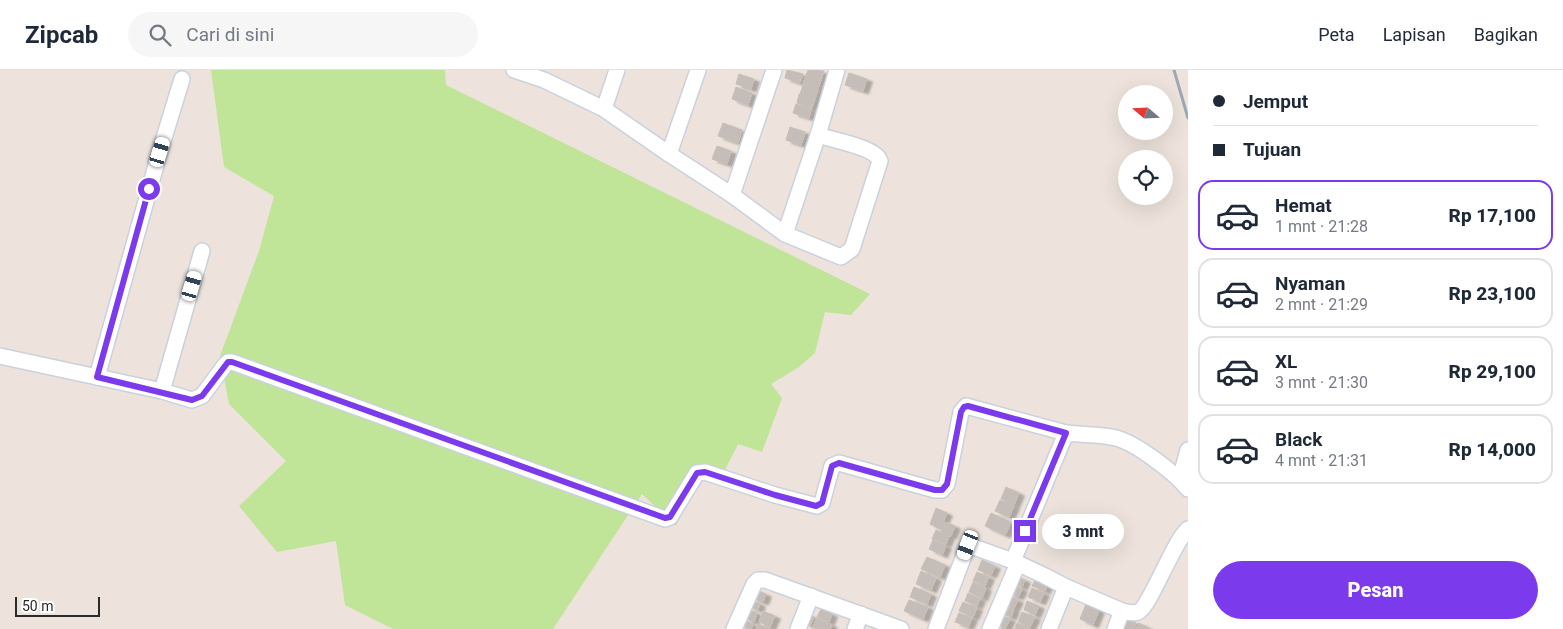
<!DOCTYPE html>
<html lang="id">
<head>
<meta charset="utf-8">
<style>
	:root { --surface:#fff; --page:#f6f6f7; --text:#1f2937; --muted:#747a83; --line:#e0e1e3; --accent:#7c3aed }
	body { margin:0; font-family:Roboto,sans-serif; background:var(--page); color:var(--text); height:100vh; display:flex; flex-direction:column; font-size:19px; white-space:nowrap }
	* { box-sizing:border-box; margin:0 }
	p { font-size:16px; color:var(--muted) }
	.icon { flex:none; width:28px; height:28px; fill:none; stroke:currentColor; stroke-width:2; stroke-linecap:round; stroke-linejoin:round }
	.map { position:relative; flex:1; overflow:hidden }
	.drawer { display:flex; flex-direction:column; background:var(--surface); width:375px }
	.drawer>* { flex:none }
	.banner { display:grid; align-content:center; height:110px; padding:0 25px; background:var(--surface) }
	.needle { width:32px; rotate:289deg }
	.tools { position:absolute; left:1118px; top:15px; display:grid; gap:10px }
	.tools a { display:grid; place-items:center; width:55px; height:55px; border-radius:50%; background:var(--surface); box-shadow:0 5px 20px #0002; font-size:25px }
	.scale { position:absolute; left:15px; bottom:12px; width:85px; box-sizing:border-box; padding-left:5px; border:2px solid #2a2a2a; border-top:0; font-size:14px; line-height:18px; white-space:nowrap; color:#2a2a2a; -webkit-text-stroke:4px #fff; paint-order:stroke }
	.end { position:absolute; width:22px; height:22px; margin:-11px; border:6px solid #7c3aed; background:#fff; box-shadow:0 0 0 2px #fff }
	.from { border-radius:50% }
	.bubble { position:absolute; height:35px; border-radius:18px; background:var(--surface); box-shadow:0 5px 20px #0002; font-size:16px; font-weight:800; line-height:35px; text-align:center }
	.car { position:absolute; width:15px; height:30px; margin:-15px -8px; border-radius:6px; box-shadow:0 0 4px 1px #0007; background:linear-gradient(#fff 24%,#345 0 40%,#fff 0 76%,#345 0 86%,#fff 0) }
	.banner b { display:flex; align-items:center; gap:18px; height:48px; font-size:19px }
	.banner b+b { border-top:1px solid var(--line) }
	.banner i { width:12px; height:12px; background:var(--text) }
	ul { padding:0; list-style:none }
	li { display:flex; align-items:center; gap:15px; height:70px; margin:0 10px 8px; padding:0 15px; border:2px solid var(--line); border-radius:15px }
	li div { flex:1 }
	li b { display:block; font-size:19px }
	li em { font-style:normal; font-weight:800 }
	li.active { border-color:var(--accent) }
	li>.icon { width:45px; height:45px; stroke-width:1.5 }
	.action { display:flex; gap:10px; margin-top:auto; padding:10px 25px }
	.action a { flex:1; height:58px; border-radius:30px; background:var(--accent); color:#fff; font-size:20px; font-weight:800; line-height:58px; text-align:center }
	header { display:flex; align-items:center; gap:30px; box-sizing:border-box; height:70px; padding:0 25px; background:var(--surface); border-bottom:1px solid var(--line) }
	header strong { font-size:24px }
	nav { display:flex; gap:28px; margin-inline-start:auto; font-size:18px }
	.search { width:350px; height:45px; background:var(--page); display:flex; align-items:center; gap:12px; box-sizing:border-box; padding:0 18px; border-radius:28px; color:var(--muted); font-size:19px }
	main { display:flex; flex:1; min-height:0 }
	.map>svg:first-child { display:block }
	.green { fill:#c0e498 }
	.building { fill:#c5bdb9; stroke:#c8beb6; filter:url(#shadow) }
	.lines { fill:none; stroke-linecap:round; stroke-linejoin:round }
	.minor-casing { stroke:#cbd1dc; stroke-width:18 }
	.minor { stroke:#fff; stroke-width:15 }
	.rail { stroke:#9fa6b5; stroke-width:3 }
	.route { stroke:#7c3aed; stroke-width:6 }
</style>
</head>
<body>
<header>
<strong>Zipcab</strong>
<div class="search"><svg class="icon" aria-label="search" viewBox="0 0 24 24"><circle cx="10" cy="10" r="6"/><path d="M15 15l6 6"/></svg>Cari di sini</div>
<nav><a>Peta</a><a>Lapisan</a><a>Bagikan</a></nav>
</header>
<main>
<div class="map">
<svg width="1188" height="559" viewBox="0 0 1188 559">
	<defs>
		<filter id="shadow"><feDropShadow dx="5.5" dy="3" stdDeviation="1" flood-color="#0004"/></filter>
	</defs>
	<rect width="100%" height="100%" fill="#ede3dc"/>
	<path class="green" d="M211,0H445L446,15L870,224L851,245L825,242L815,283L799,297L771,314L782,328L762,382L738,374L721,408L698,405L676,456L642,424L553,559H393L345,535L336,471L277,482L239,436L286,391L229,334L220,286L259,181L274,126L224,97Z"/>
	<g class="building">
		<path d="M787,0L803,4L800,13L785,8Z"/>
		<path d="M808,0L824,1L821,10L806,5Z"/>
		<path d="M849,3L867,9L863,21L845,15Z"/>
		<path d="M739,4L754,9L751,19L736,14Z"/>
		<path d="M806,5L821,10L818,19L803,14Z"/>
		<path d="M803,15L818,20L815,29L800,24Z"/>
		<path d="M736,17L752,23L748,35L732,29Z"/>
		<path d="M799,24L815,29L812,38L797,33Z"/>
		<path d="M796,34L811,39L809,48L793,43Z"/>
		<path d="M723,53L742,60L738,73L718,66Z"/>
		<path d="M790,57L805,62L801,75L786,70Z"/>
		<path d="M717,76L731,81L727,94L712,89Z"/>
		<path d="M1006,417L1019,423L1014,435L1001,429Z"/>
		<path d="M1000,430L1014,436L1009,447L995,441Z"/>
		<path d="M936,438L947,443L940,459L930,454Z"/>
		<path d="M991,443L1011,452L1005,465L985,456Z"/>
		<path d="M945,452L955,456L951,466L941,462Z"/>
		<path d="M936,460L949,466L946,474L932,469Z"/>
		<path d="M933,470L946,476L942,485L929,479Z"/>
		<path d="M927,487L945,495L940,507L921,499Z"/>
		<path d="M982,490L995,496L991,505L978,500Z"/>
		<path d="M921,501L936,508L931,520L916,514Z"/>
		<path d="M977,502L989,507L985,516L973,511Z"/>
		<path d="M1016,506L1025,510L1022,517L1013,513Z"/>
		<path d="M1036,508L1048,513L1045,521L1032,516Z"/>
		<path d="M973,512L986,518L982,528L969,522Z"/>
		<path d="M1011,514L1022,519L1018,527L1008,523Z"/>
		<path d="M914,517L931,524L927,534L910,527Z"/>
		<path d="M1032,518L1044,523L1040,532L1028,527Z"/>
		<path d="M756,520L766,524L763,532L752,528Z"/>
		<path d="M968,523L980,529L977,536L965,531Z"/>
		<path d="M1007,525L1018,530L1014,538L1004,533Z"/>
		<path d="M751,530L760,534L758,540L748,536Z"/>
		<path d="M909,530L928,537L923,549L904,541Z"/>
		<path d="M1027,531L1039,536L1035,545L1024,540Z"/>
		<path d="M963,532L977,538L973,547L959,541Z"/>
		<path d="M1005,534L1014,539L1011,547L1001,543Z"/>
		<path d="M1086,534L1099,540L1093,555L1080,549Z"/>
		<path d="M748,539L757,543L754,552L744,548Z"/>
		<path d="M821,539L832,544L829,552L817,547Z"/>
		<path d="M763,541L775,546L770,557L759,552Z"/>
		<path d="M1022,542L1035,547L1030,557L1018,552Z"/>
		<path d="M959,543L972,548L968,557L955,552Z"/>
		<path d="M808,544L814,547L810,556L804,553Z"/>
		<path d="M1000,545L1010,549L1005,559L996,555Z"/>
		<path d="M817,548L832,555L830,559H818L813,557Z"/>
		<path d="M1124,548L1136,553L1134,559H1120Z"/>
		<path d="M744,550L753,554L751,559L741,557Z"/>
		<path d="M1017,553L1030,558V559H1015Z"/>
		<path d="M1139,553L1149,558V559H1136Z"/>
		<path d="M758,554L769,558L768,559H756Z"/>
	</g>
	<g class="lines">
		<defs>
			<g id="minor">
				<path d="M514,0L544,10L604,39L669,84L732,125L785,164L841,187L852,179L880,91C876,77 832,70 818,65"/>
				<path d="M604,39L617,0"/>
				<path d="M669,84L698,0"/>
				<path d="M732,125L774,0"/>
				<path d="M785,164L818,65L837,0"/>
				<path d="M0,286L162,321L192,330L202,326L225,295L228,292H232L665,449L670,447L697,403L705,402L775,425L817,436L822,433L832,396L839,393L935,420H942L947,414L961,342L966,336L1066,363"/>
				<path d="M97,307L160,81L182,9"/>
				<path d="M162,321L202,181"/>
				<path d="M1180,409L1188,380"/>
				<path d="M1013,491L1066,363C1083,365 1100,364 1116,368C1136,373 1175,403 1188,419"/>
				<path d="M734,559L754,514L758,510H765L901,559"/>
				<path d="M798,559L811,526"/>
				<path d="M855,559L861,544"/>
				<path d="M936,559L968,475L1013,491L1045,506L1066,517L1122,541C1127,542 1133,544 1138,542C1150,537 1173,472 1188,459"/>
				<path d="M990,559L1018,493"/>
				<path d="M1049,559L1066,517"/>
				<path d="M1115,559L1122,541"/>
			</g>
		</defs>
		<use href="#minor" class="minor-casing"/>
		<use href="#minor" class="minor"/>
		<path class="rail" d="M1174,0L1188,48"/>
	</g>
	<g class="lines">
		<path class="route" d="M149,119L97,307L192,330L202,326L225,296L228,292H232L665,448L670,447L697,403L705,402L775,425L816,436L822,433L832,396L839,393L935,420H942L947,414L961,342L964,337L968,336L1066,363L1025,461"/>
	</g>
</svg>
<div class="tools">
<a><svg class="needle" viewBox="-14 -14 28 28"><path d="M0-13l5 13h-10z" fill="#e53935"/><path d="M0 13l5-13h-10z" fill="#747a83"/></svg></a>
<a><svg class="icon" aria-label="locate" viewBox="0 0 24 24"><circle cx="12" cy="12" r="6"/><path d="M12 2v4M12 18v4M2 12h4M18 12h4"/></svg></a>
</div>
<div class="scale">50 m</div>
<i class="end from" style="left:149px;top:119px"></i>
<i class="end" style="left:1025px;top:461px"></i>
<div class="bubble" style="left:1042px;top:444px;width:82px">3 mnt</div>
<i class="car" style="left:160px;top:82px;rotate:17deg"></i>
<i class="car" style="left:192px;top:216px;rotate:16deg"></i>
<i class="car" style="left:968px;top:475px;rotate:201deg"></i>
</div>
<section class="drawer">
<div class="banner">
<b><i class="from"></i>Jemput</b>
<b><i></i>Tujuan</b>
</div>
<ul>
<li class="active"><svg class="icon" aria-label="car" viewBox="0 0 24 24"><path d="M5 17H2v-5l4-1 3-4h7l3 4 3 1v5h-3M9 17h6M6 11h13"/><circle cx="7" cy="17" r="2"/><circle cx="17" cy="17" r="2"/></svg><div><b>Hemat</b><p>1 mnt · 21:28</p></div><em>Rp 17,100</em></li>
<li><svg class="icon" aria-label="car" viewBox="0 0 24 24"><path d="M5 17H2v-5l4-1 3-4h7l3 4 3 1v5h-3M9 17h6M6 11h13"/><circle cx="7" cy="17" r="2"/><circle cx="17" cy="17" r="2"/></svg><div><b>Nyaman</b><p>2 mnt · 21:29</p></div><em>Rp 23,100</em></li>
<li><svg class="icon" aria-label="car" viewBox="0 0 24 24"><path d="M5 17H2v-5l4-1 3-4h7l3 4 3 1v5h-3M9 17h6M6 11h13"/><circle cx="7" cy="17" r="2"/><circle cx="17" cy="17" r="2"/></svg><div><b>XL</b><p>3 mnt · 21:30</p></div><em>Rp 29,100</em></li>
<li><svg class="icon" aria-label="car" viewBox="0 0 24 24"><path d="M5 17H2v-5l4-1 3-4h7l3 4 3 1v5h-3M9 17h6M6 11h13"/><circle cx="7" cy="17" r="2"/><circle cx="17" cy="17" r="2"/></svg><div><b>Black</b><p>4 mnt · 21:31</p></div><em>Rp 14,000</em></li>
</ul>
<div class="action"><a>Pesan</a></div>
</section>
</main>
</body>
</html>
